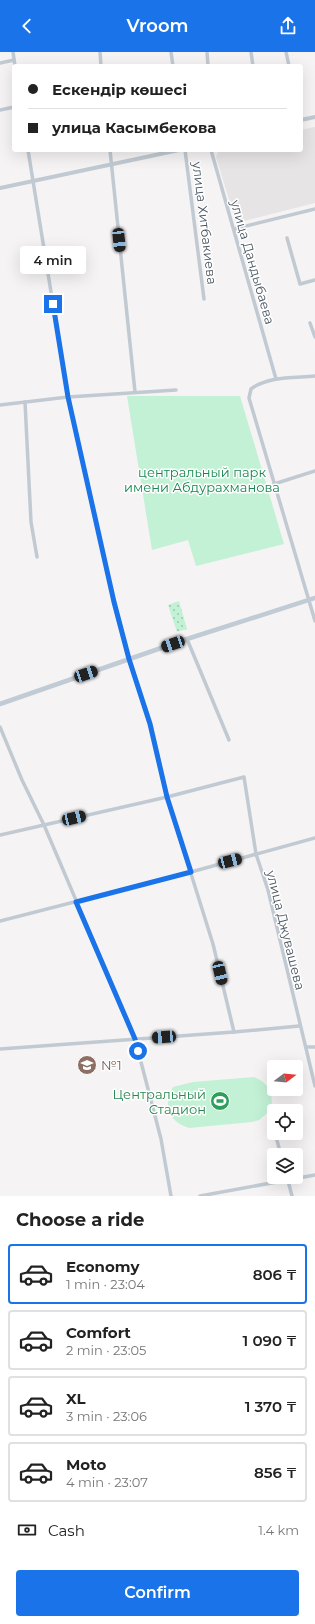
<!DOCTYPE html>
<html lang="en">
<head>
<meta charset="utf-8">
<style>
	:root { --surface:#fff; --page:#f6f6f6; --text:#222; --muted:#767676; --line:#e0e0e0; --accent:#1a73e8 }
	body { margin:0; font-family:Montserrat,sans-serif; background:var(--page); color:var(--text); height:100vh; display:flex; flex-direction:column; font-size:15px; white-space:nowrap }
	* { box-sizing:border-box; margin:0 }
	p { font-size:13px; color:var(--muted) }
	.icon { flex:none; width:22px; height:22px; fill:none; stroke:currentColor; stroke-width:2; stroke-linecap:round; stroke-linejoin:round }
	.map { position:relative; height:1144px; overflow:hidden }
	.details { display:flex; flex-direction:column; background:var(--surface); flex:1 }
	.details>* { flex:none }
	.hud { position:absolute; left:12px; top:12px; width:291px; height:88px; border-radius:4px; box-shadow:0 4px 16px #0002; display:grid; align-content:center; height:88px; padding:0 16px; background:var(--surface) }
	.needle { width:26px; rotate:74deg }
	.tools { position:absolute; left:267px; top:1008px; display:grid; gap:8px }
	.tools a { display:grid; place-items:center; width:36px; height:36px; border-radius:4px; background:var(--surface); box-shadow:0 4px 16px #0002; font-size:20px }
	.end { position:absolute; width:18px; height:18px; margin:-9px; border:5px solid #1a73e8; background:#fff; box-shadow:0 0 0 2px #fff }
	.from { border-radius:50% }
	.bubble { position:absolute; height:28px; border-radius:4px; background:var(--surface); box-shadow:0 4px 16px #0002; font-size:13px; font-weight:600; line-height:28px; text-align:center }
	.car { position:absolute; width:12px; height:24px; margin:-12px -6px; border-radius:5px; box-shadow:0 0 3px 1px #0007; background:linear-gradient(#222 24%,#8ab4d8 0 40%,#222 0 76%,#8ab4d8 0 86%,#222 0) }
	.hud b { display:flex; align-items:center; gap:14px; height:38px; font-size:15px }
	.hud b+b { border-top:1px solid var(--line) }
	.hud i { width:10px; height:10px; background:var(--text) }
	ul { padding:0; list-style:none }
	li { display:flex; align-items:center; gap:12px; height:60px; margin:0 8px 6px; padding:0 8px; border:2px solid var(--line); border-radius:4px }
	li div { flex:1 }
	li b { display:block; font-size:15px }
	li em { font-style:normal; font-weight:600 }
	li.current { border-color:var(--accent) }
	li>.icon { width:36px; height:36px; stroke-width:1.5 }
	h2 { padding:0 16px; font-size:18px; line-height:48px }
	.pay { display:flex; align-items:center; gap:10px; height:44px; padding:0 16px; font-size:15px }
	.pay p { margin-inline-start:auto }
	.button { display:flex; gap:8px; margin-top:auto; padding:8px 16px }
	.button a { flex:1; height:46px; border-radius:4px; background:var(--accent); color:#fff; font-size:16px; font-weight:600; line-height:46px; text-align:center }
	header { display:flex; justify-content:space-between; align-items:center; height:52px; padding:0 16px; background:var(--accent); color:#fff; font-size:18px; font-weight:600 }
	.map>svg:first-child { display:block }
	.education { fill:#e6e4e5 }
	.grass { fill:url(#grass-dots) }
	.green { fill:#c3f1d5 }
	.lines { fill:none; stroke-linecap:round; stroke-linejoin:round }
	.minor { stroke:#c1cad2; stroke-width:3.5 }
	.tertiary { stroke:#c1cad2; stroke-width:4 }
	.secondary { stroke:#c1cbd6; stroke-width:4.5 }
	.route { stroke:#1a73e8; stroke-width:5 }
	.labels { text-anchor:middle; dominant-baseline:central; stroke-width:3; stroke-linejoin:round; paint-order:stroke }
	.street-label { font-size:13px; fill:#4a5661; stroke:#fff }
	.park-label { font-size:13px; fill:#17864f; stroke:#fff }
	.education-label { font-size:13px; fill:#785e54; stroke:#fff; text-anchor:start }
	.leisure-label { font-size:13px; fill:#27864d; stroke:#fff; text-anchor:end }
</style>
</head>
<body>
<header><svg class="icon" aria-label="back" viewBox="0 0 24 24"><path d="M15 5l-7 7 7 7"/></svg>Vroom<svg class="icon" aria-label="share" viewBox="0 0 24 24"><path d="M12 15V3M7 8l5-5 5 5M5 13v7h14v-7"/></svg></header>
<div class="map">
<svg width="315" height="1144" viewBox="0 0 315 1144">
	<defs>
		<pattern id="grass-dots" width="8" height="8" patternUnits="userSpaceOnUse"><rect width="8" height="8" fill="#c3f1d5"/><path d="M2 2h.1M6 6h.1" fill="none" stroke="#a0c6b0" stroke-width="1.8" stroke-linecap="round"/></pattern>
	</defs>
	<rect width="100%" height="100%" fill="#f5f3f3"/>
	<path class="education" d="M315,75V151L236,171L216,105L219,98H301V78Z"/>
	<path class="grass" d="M179,549L187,577L177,580L168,553Z"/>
	<g class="green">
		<path d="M127,344H240L284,492L196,514L188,488L152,498Z"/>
		<path d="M254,1025C269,1031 274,1042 271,1058L259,1068L252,1070L189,1076C170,1071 162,1053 173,1035L193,1030Z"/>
	</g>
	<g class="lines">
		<g class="minor">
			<path d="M13,0L15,14"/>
			<path d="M100,0L101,14"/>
			<path d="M171,0L173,14"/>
			<path d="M207,0L208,14"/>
			<path d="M251,0L253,14"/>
			<path d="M286,0L289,14"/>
			<path d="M0,11L14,8"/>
			<path d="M0,58L14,55"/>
			<path d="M28,98L68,345L114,550L129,607L151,672L167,745L213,892L234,980"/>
			<path d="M110,98L135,340"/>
			<path d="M185,98L204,247"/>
			<path d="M211,98L276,327"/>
			<path d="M234,177L315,157"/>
			<path d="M287,186L300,232L315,228"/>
			<path d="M310,271L315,285"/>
			<path d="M315,324C294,326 268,324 251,337L249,346L315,569"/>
			<path d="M25,350L31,470L37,505"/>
			<path d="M0,353L68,345L176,338"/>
			<path d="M274,432L315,419"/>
			<path d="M187,587L229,688"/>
			<path d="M0,675L22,728L44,773L135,987L161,1087L171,1144"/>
			<path d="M0,783L167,745L244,725L256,802L268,838L315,1034"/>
			<path d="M0,869L191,820L315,786"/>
			<path d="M306,995H315"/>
			<path d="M0,997L234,980L299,974"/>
			<path d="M274,1076V1078"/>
			<path d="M275,1081L281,1103"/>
			<path d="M287,1125L292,1144"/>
			<path d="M200,1144L315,1123"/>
		</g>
		<g class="tertiary">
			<path d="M301,68L315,65"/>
			<path d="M0,136L179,98"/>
		</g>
		<path class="secondary" d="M0,652L187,587L315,546"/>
	</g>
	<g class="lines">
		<path class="route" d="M53,252L68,345L114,550L129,607L150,672L167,745L191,820L76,850L135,987L138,999"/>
	</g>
	<defs>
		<symbol id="school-disc" viewBox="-11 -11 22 22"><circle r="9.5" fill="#8d6e63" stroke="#fff"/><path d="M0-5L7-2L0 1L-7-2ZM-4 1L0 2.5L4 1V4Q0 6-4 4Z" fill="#fff"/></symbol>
		<symbol id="stadium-disc" viewBox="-11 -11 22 22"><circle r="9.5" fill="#2e9e5b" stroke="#fff"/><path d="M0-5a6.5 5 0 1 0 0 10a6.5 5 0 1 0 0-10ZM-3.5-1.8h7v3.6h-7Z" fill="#fff"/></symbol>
	</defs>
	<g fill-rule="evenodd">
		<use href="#school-disc" x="76" y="1002" width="22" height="22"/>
		<use href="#stadium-disc" x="209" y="1038" width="22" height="22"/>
	</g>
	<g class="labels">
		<g class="street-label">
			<text transform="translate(205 171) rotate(83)">улица Хитбакиева</text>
			<text transform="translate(253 210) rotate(74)">улица Дандыбаева</text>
			<text transform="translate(286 878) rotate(76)">улица Джувашева</text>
		</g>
		<g class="park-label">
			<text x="202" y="420">центральный парк<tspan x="202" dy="15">имени Абдурахманова</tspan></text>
		</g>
		<g class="education-label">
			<text x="101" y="1013">№1</text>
		</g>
		<g class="leisure-label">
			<text x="206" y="1042">Центральный<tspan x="206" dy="15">Стадион</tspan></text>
		</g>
	</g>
</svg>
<div class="tools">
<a><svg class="needle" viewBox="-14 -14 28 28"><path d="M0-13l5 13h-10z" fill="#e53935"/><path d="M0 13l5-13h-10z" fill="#767676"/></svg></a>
<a><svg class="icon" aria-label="locate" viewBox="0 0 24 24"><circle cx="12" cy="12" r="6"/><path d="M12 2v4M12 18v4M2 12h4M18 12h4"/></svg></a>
<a><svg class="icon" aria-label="layers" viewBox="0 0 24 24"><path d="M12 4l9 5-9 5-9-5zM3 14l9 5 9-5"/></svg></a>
</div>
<i class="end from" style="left:138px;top:999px"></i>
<i class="end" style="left:53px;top:252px"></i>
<div class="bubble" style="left:20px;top:194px;width:66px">4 min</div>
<i class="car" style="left:119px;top:188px;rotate:174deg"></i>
<i class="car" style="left:173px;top:592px;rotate:251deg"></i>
<i class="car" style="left:86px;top:622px;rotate:71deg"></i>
<i class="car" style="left:74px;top:766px;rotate:77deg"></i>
<i class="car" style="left:230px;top:809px;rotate:75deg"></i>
<i class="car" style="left:220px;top:921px;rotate:167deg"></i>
<i class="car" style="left:164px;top:985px;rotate:266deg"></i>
<div class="hud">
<b><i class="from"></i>Ескендір көшесі</b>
<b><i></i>улица Касымбекова</b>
</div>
</div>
<section class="details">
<h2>Choose a ride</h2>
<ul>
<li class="current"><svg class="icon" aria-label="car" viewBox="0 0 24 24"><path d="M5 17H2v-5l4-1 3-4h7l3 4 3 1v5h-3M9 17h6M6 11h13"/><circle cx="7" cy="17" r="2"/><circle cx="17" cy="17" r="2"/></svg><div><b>Economy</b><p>1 min · 23:04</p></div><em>806 ₸</em></li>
<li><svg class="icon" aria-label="car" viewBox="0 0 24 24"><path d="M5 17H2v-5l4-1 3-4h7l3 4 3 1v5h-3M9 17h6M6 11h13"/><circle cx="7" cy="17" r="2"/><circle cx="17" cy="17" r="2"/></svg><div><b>Comfort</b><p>2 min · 23:05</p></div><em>1 090 ₸</em></li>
<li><svg class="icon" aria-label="car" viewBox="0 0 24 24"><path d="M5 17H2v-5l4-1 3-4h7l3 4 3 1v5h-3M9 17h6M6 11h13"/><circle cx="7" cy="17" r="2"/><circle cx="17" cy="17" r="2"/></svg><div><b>XL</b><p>3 min · 23:06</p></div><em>1 370 ₸</em></li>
<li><svg class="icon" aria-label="car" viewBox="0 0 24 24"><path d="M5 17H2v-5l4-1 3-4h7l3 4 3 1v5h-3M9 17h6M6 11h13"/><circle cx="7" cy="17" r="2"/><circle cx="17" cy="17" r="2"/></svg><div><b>Moto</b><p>4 min · 23:07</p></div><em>856 ₸</em></li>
</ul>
<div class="pay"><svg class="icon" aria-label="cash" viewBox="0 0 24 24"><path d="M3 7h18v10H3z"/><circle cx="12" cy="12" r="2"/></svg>Cash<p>1.4 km</p></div>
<div class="button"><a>Confirm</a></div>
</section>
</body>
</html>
